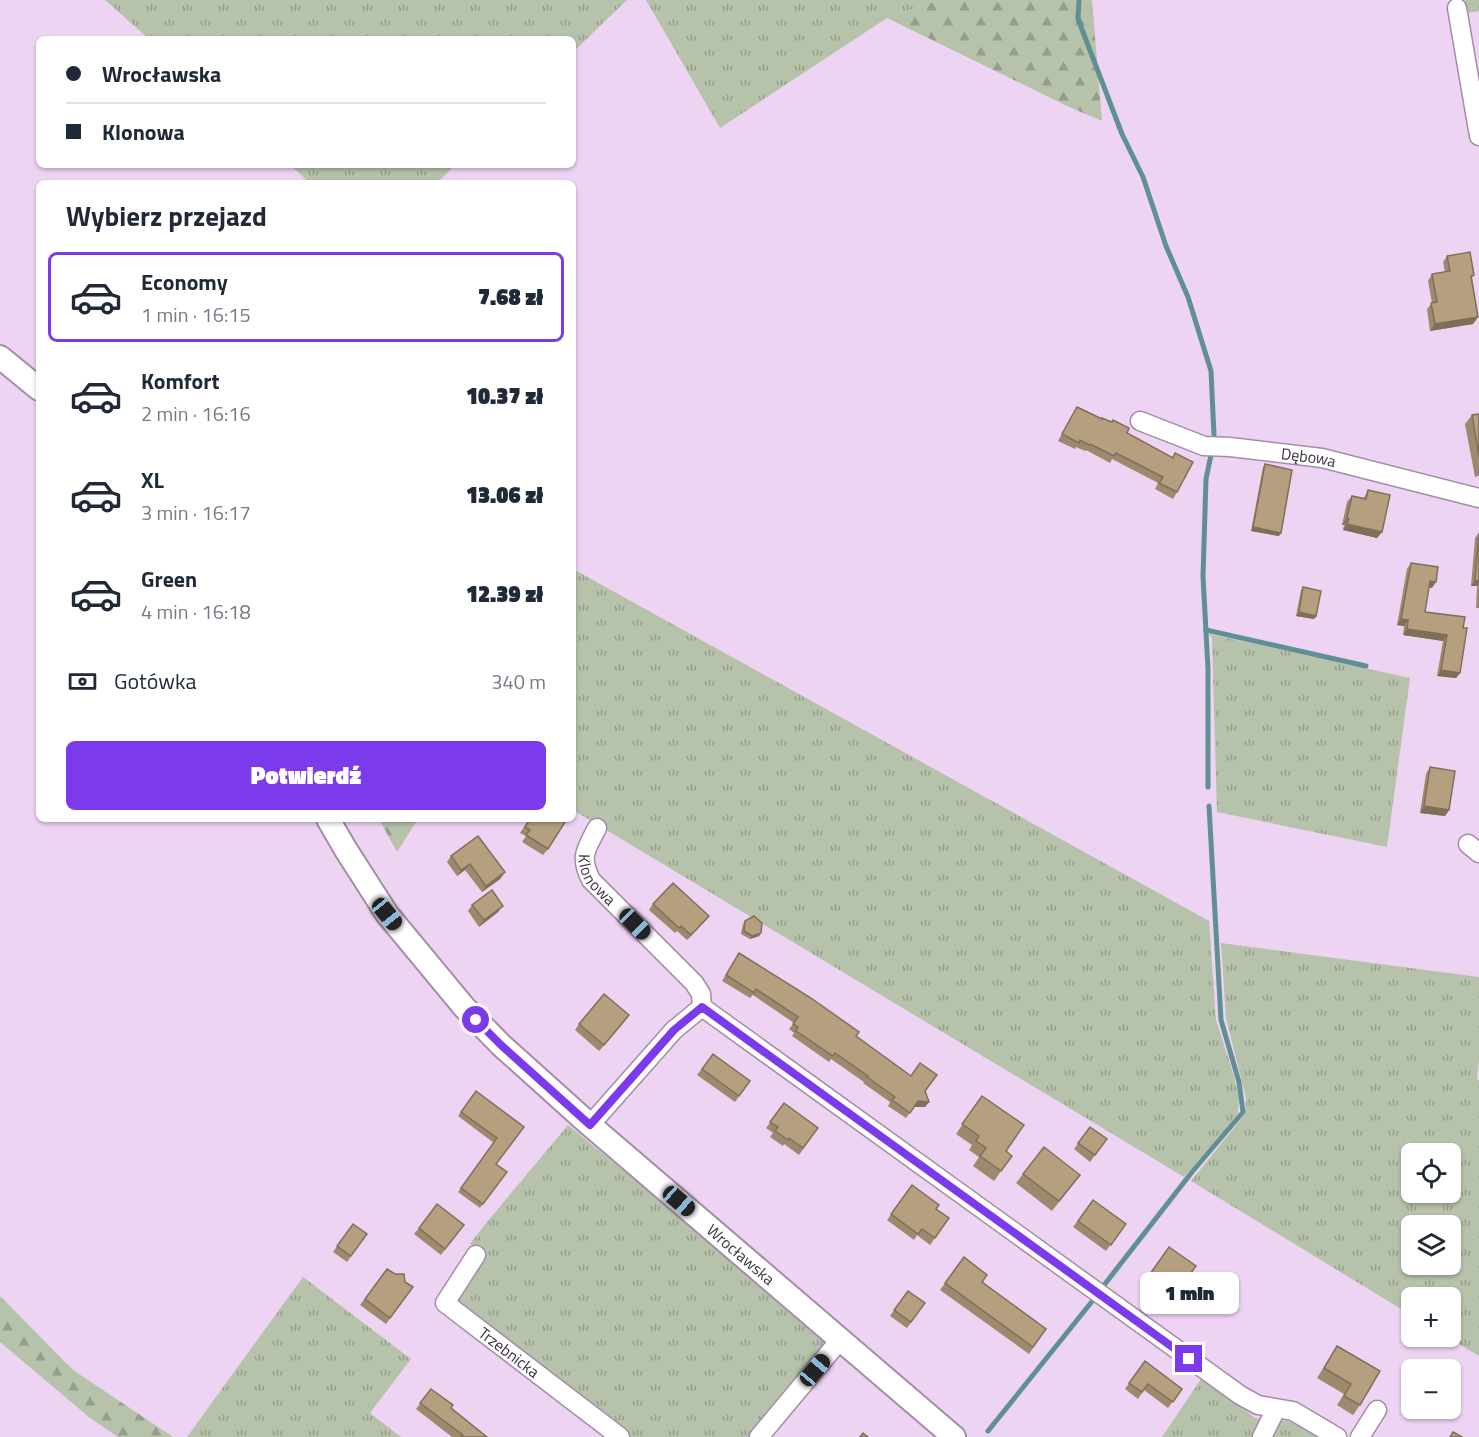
<!DOCTYPE html>
<html lang="pl">
<head>
<meta charset="utf-8">
<style>
	:root { --surface:#fff; --page:#f6f6f7; --text:#1f2937; --muted:#747a83; --line:#e0e1e3; --accent:#7c3aed }
	body { margin:0; font-family:"Titillium Web",sans-serif; background:var(--page); color:var(--text); height:100vh; display:flex; flex-direction:column; font-size:22px; white-space:nowrap }
	* { box-sizing:border-box; margin:0 }
	p { font-size:20px; color:var(--muted) }
	.icon { flex:none; width:33px; height:33px; fill:none; stroke:currentColor; stroke-width:2; stroke-linecap:round; stroke-linejoin:round }
	.map { position:relative; flex:1; overflow:hidden }
	.side { position:absolute; left:36px; top:180px; width:540px; height:642px; display:flex; flex-direction:column; background:var(--surface); border-radius:9px; box-shadow:0 2px 4px #0004 }
	.side>* { flex:none }
	.guide { position:absolute; left:36px; top:36px; width:540px; height:132px; border-radius:9px; box-shadow:0 2px 4px #0004; display:grid; align-content:center; height:132px; padding:0 30px; background:var(--surface) }
	.controls { position:absolute; left:1401px; top:1143px; display:grid; gap:12px }
	.controls a { display:grid; place-items:center; width:60px; height:60px; border-radius:9px; background:var(--surface); box-shadow:0 2px 4px #0004; font-size:30px }
	.end { position:absolute; width:27px; height:27px; margin:-14px; border:8px solid #7c3aed; background:#fff; box-shadow:0 0 0 3px #fff }
	.from { border-radius:50% }
	.bubble { position:absolute; height:42px; border-radius:9px; background:var(--surface); box-shadow:0 2px 4px #0004; font-size:20px; font-weight:800; line-height:42px; text-align:center }
	.car { position:absolute; width:18px; height:36px; margin:-18px -9px; border-radius:8px; box-shadow:0 0 4px 2px #0007; background:linear-gradient(#222 24%,#8ab4d8 0 40%,#222 0 76%,#8ab4d8 0 86%,#222 0) }
	.guide b { display:flex; align-items:center; gap:21px; height:57px; font-size:22px }
	.guide b+b { border-top:2px solid var(--line) }
	.guide i { width:15px; height:15px; background:var(--text) }
	ul { padding:0; list-style:none }
	li { display:flex; align-items:center; gap:18px; height:90px; margin:0 12px 9px; padding:0 18px; border:3px solid transparent; border-radius:9px }
	li div { flex:1 }
	li b { display:block; font-size:22px }
	li em { font-style:normal; font-weight:800 }
	li.current { border-color:var(--accent) }
	li>.icon { width:54px; height:54px; stroke-width:1.5 }
	h2 { padding:0 30px; font-size:27px; line-height:72px }
	.pay { display:flex; align-items:center; gap:15px; height:66px; padding:0 30px; font-size:22px }
	.pay p { margin-inline-start:auto }
	.cta { display:flex; gap:12px; margin-top:auto; padding:12px 30px }
	.cta a { flex:1; height:69px; border-radius:9px; background:var(--accent); color:#fff; font-size:24px; font-weight:800; line-height:69px; text-align:center }
	.map>svg:first-child { display:block }
	.grass { fill:url(#grass-tufts); fill-rule:evenodd }
	.forest { fill:url(#forest-firs) }
	.lines { fill:none; stroke-linecap:round; stroke-linejoin:round }
	.stream { stroke:#619094; stroke-width:5 }
	.minor-casing { stroke:#a48ca8; stroke-width:21 }
	.tertiary-casing { stroke:#a48ca8; stroke-width:26 }
	.minor { stroke:#fff; stroke-width:18 }
	.tertiary { stroke:#fff; stroke-width:22 }
	.wall { fill:#9d896d }
	.shaded-wall { fill:#7f6f59 }
	.building { fill:#b69f7f; stroke:#7f6f59; stroke-width:1.5 }
	.route { stroke:#7c3aed; stroke-width:8 }
	.labels { text-anchor:middle; dominant-baseline:central; stroke-width:4.5; stroke-linejoin:round; paint-order:stroke }
	.street-label { font-size:16px; fill:#3d333f; stroke:#f8e3fc }
</style>
</head>
<body>
<div class="map">
<svg width="1479" height="1437" viewBox="0 0 1479 1437">
	<defs>
		<pattern id="grass-tufts" width="24" height="20" patternUnits="userSpaceOnUse" patternTransform="scale(1.5)"><rect width="24" height="20" fill="#b6c2aa"/><path d="M3 7l-1-3M5 7V3M7 7l1-3M15 17l-1-3M17 17v-4M19 17l1-3" fill="none" stroke="#959e8c"/></pattern>
		<pattern id="forest-firs" width="22" height="20" patternUnits="userSpaceOnUse" patternTransform="scale(1.5)"><rect width="22" height="20" fill="#b6c2aa"/><path d="M5 1l3.5 6h-7zM16 11l3.5 6h-7z" fill="#959e8c"/></pattern>
	</defs>
	<rect width="100%" height="100%" fill="#eed4f3"/>
	<g class="grass">
		<path d="M105,0H627L573,52V39H149Z"/>
		<path d="M646,0H939L887,18L720,128Z"/>
		<path d="M1465,0H1479V11L1467,13Z"/>
		<path d="M290,165H455L437,183H310Z"/>
		<path d="M573,569L1209,921L1216,1020L1234,1076L1239,1098L1238,1113L1224,1131L1184,1177L573,810Z"/>
		<path d="M1209,634L1410,678L1387,847L1217,812L1212,638Z"/>
		<path d="M1221,943L1479,977V1061L1477,1079L1479,1080V1356L1447,1337L1450,1336V1298H1412L1411,1315L1191,1181L1245,1114L1246,1098L1226,1018ZM1412,1154H1450V1192H1412ZM1412,1226H1450V1264H1412Z"/>
		<path d="M568,1125L823,1335L825,1348L752,1437H629L458,1308L457,1296L482,1256L470,1244L482,1228Z"/>
		<path d="M303,1277L411,1359L370,1413L401,1437H187Z"/>
		<path d="M1203,1376L1255,1418L1288,1421L1325,1437H1162Z"/>
	</g>
	<g class="forest">
		<path d="M939,0H1092L1102,121L1067,106L887,18Z"/>
		<path d="M379,819H418L397,852Z"/>
		<path d="M0,1296L73,1370L173,1437H118L90,1418L0,1342Z"/>
	</g>
	<g class="lines">
		<g class="stream">
			<path d="M1079,0L1078,19L1122,134L1143,177L1166,246L1188,297L1211,371L1214,435"/>
			<path d="M1206,630L1366,666"/>
			<path d="M1208,787V669L1203,576L1206,479L1211,455"/>
			<path d="M1101,1289L1192,1172L1243,1112L1239,1082L1221,1020L1209,806"/>
			<path d="M988,1431L1094,1299"/>
		</g>
		<defs>
			<g id="minor">
				<path d="M1457,8L1479,136"/>
				<path id="s1" d="M1140,421L1204,446L1230,447L1322,458L1479,498"/>
				<path id="s2" d="M597,828C586,850 579,856 591,880L694,983L701,994L702,1007L1240,1395L1258,1405L1293,1411L1337,1437"/>
				<path d="M1468,844L1479,853"/>
				<path d="M590,1125L674,1030L702,1007"/>
				<path id="s3" d="M476,1255L445,1303L620,1437"/>
				<path d="M759,1437L840,1340"/>
				<path d="M1262,1437L1276,1409"/>
				<path d="M1360,1437L1377,1410"/>
			</g>
			<g id="tertiary">
				<path d="M0,357L39,389"/>
				<path id="s4" d="M328,819L346,850L387,914L464,1007L501,1045L590,1125L954,1437"/>
			</g>
		</defs>
		<use href="#minor" class="minor-casing"/>
		<use href="#tertiary" class="tertiary-casing"/>
		<use href="#minor" class="minor"/>
		<use href="#tertiary" class="tertiary"/>
	</g>
	<g class="wall">
		<path d="M1447,256L1474,275L1472,278L1478,317L1473,324L1430,331L1427,309L1432,303L1428,281L1432,274L1445,272L1443,262Z"/>
		<path d="M1077,407L1172,458L1175,453L1177,492L1173,499L1155,489L1158,483L1112,459L1110,463L1086,450L1085,451L1076,447L1075,449L1058,441L1073,413Z"/>
		<path d="M1479,414V476L1475,477L1465,424L1472,415Z"/>
		<path d="M1265,464L1279,536L1251,531L1263,467Z"/>
		<path d="M1368,490L1382,532L1377,538L1343,530L1344,525H1342L1347,502L1352,496L1364,498Z"/>
		<path d="M1479,533V608H1476L1477,586H1471L1475,538Z"/>
		<path d="M1411,563L1432,588L1429,587L1425,612L1463,628L1460,673L1456,678L1437,676L1443,641L1403,635L1404,626L1397,625L1407,569Z"/>
		<path d="M1303,587L1316,616L1314,619L1296,616L1301,590Z"/>
		<path d="M1430,767L1449,810L1445,816L1420,813L1426,774Z"/>
		<path d="M529,819L548,849L543,855L522,842L526,836L520,833Z"/>
		<path d="M451,856L505,872L500,879L482,892L465,870L457,876L447,862Z"/>
		<path d="M653,904L705,921L687,940L677,931L675,933L649,910Z"/>
		<path d="M472,905L498,912L479,927L468,911Z"/>
		<path d="M745,921L761,933L759,936L750,939L741,934L743,924Z"/>
		<path d="M739,953L856,1036L925,1091L929,1102L925,1107H914L906,1118L888,1106L890,1102L863,1083L864,1082L831,1059L829,1062L792,1036L794,1033L789,1029L794,1023L753,995L750,998L722,981Z"/>
		<path d="M625,1021L599,1051L575,1030L579,1024Z"/>
		<path d="M713,1054L750,1081L735,1102L697,1075Z"/>
		<path d="M476,1091L524,1127L496,1164L507,1172L480,1208L458,1192L494,1143L458,1116Z"/>
		<path d="M982,1096L1006,1151L1012,1156L994,1181L973,1166L979,1157L969,1150L972,1145L956,1134Z"/>
		<path d="M784,1103L818,1128L799,1155L784,1144L783,1146L770,1137L773,1133L766,1128Z"/>
		<path d="M1090,1127L1107,1139L1090,1162L1074,1149Z"/>
		<path d="M1023,1174L1073,1184L1052,1211L1016,1183Z"/>
		<path d="M912,1185L936,1209L949,1218L930,1245L917,1235L914,1240L887,1220Z"/>
		<path d="M1093,1200L1126,1224L1106,1251L1073,1227Z"/>
		<path d="M353,1224L367,1234L347,1262L333,1252Z"/>
		<path d="M419,1228L459,1231L441,1255L414,1234Z"/>
		<path d="M1169,1247L1180,1289L1183,1291L1168,1312L1151,1300L1158,1290L1145,1280Z"/>
		<path d="M964,1257L982,1282L1046,1329L1029,1354L940,1290Z"/>
		<path d="M387,1269L413,1287L386,1324L360,1305Z"/>
		<path d="M908,1291L925,1303L907,1328L890,1316Z"/>
		<path d="M1337,1346L1360,1405L1353,1415L1337,1405L1344,1394L1317,1378Z"/>
		<path d="M1145,1361L1182,1389L1168,1408L1144,1390L1138,1399L1125,1389Z"/>
		<path d="M431,1389L451,1408L487,1437H452L416,1409Z"/>
	</g>
	<g class="shaded-wall">
		<path d="M1478,317L1473,324L1430,331L1435,324Z"/>
		<path d="M1347,518L1349,519L1344,525H1342Z"/>
		<path d="M1347,524L1382,532L1377,538L1343,530Z"/>
		<path d="M1253,527L1281,533L1279,536L1251,531Z"/>
		<path d="M1475,580L1479,581V584L1477,586H1471Z"/>
		<path d="M1430,581L1436,582L1432,588L1426,587Z"/>
		<path d="M1299,612L1316,616L1314,619L1296,616Z"/>
		<path d="M1401,619L1408,620L1404,626L1397,625Z"/>
		<path d="M1407,629L1447,635L1443,641L1403,635Z"/>
		<path d="M1441,670L1460,673L1456,678L1437,676Z"/>
		<path d="M1424,806L1449,810L1445,816L1420,813Z"/>
		<path d="M470,864L465,870L457,876L461,870Z"/>
		<path d="M505,872L500,879L482,892L486,886Z"/>
		<path d="M503,906L498,912L479,927L484,920Z"/>
		<path d="M709,916L705,921L687,940L691,935Z"/>
		<path d="M761,933L759,936L750,939L752,936Z"/>
		<path d="M629,1015L625,1021L599,1051Z"/>
		<path d="M918,1101L929,1102L925,1107H914Z"/>
	</g>
	<g class="building">
		<path d="M1470,252L1474,275L1471,276L1478,317L1435,324L1431,303L1437,302L1432,274L1450,271L1447,256Z"/>
		<path d="M1077,407L1102,419V418L1112,422L1113,420L1129,428L1127,433L1173,458L1175,453L1193,462L1177,492L1159,483L1163,477L1116,453L1114,456L1090,444L1089,445L1080,440L1079,443L1062,434Z"/>
		<path d="M1479,414V456L1472,415Z"/>
		<path d="M1265,464L1292,470L1281,533L1253,527Z"/>
		<path d="M1368,490L1390,495L1382,532L1347,524L1349,519L1347,518L1352,496L1366,499Z"/>
		<path d="M1479,533V581L1475,580Z"/>
		<path d="M1411,563L1438,567L1436,582L1430,581L1425,612L1465,617L1463,628H1467L1460,673L1441,670L1447,635L1407,629L1408,620L1401,619Z"/>
		<path d="M1303,587L1321,591L1316,616L1299,612Z"/>
		<path d="M1430,767L1455,771L1449,810L1424,806Z"/>
		<path d="M530,819H567L548,849L526,835L530,830L525,827Z"/>
		<path d="M478,836L505,872L486,886L470,864L461,870L451,856Z"/>
		<path d="M673,883L709,916L691,935L681,926L679,928L653,904Z"/>
		<path d="M492,890L503,906L484,920L472,905Z"/>
		<path d="M754,916L762,923L761,933L752,936L744,931L745,921Z"/>
		<path d="M739,953L811,998L859,1032L856,1036L911,1076L920,1063L937,1075L925,1091L929,1102L918,1101L910,1113L892,1100L895,1097L867,1077L868,1076L835,1053L833,1056L796,1031L798,1027L793,1024L798,1017L756,989L754,993L726,975Z"/>
		<path d="M604,994L629,1015L604,1045L579,1024Z"/>
		<path d="M713,1054L750,1081L739,1096L702,1069Z"/>
		<path d="M476,1091L524,1127L496,1164L507,1172L483,1204L461,1188L497,1138L461,1112Z"/>
		<path d="M982,1096L1024,1125L1006,1151L1012,1156L1001,1171L980,1156L986,1148L976,1141L979,1136L962,1124Z"/>
		<path d="M784,1103L818,1128L803,1148L789,1138L788,1140L775,1131L778,1127L770,1122Z"/>
		<path d="M1090,1127L1107,1139L1095,1155L1078,1143Z"/>
		<path d="M1044,1147L1080,1175L1059,1201L1023,1174Z"/>
		<path d="M912,1185L939,1205L936,1209L949,1218L935,1238L922,1229L918,1234L891,1214Z"/>
		<path d="M1093,1200L1126,1224L1111,1245L1078,1221Z"/>
		<path d="M437,1204L464,1225L445,1249L419,1228Z"/>
		<path d="M353,1224L367,1234L351,1256L337,1246Z"/>
		<path d="M1169,1247L1196,1266L1180,1288L1183,1291L1172,1306L1155,1294L1163,1284L1150,1274Z"/>
		<path d="M964,1257L987,1275L982,1282L1046,1329L1033,1347L945,1283Z"/>
		<path d="M387,1269L395,1274H404L405,1282L413,1287L390,1318L365,1299Z"/>
		<path d="M908,1291L925,1303L911,1322L894,1310Z"/>
		<path d="M1337,1346L1380,1371L1360,1405L1344,1396L1351,1384L1324,1368Z"/>
		<path d="M1145,1361L1182,1389L1173,1402L1148,1384L1142,1392L1129,1383Z"/>
		<path d="M431,1389L453,1405L451,1408L487,1437H461L463,1435L420,1403Z"/>
		<path d="M1453,1432L1462,1437H1450Z"/>
		<path d="M863,1433L868,1437H860Z"/>
	</g>
	<g class="lines">
		<path class="route" d="M476,1020L501,1045L590,1125L674,1030L702,1007L1189,1359"/>
	</g>
	<g class="labels">
		<g class="street-label">
			<text stroke="none"><textPath href="#s1" startOffset="174">Dębowa</textPath></text>
			<text stroke="none"><textPath href="#s2" startOffset="58">Klonowa</textPath></text>
			<text stroke="none"><textPath href="#s4" startOffset="604">Wrocławska</textPath></text>
			<text stroke="none"><textPath href="#s3" startOffset="138">Trzebnicka</textPath></text>
		</g>
	</g>
</svg>
<div class="controls">
<a><svg class="icon" aria-label="locate" viewBox="0 0 24 24"><circle cx="12" cy="12" r="6"/><path d="M12 2v4M12 18v4M2 12h4M18 12h4"/></svg></a>
<a><svg class="icon" aria-label="layers" viewBox="0 0 24 24"><path d="M12 4l9 5-9 5-9-5zM3 14l9 5 9-5"/></svg></a>
<a>+</a>
<a>−</a>
</div>
<i class="end from" style="left:476px;top:1020px"></i>
<i class="end" style="left:1189px;top:1359px"></i>
<div class="bubble" style="left:1140px;top:1272px;width:99px">1 min</div>
<i class="car" style="left:387px;top:914px;rotate:141deg"></i>
<i class="car" style="left:635px;top:924px;rotate:135deg"></i>
<i class="car" style="left:679px;top:1201px;rotate:131deg"></i>
<i class="car" style="left:815px;top:1370px;rotate:40deg"></i>
<div class="guide">
<b><i class="from"></i>Wrocławska</b>
<b><i></i>Klonowa</b>
</div>
<section class="side">
<h2>Wybierz przejazd</h2>
<ul>
<li class="current"><svg class="icon" aria-label="car" viewBox="0 0 24 24"><path d="M5 17H2v-5l4-1 3-4h7l3 4 3 1v5h-3M9 17h6M6 11h13"/><circle cx="7" cy="17" r="2"/><circle cx="17" cy="17" r="2"/></svg><div><b>Economy</b><p>1 min · 16:15</p></div><em>7.68 zł</em></li>
<li><svg class="icon" aria-label="car" viewBox="0 0 24 24"><path d="M5 17H2v-5l4-1 3-4h7l3 4 3 1v5h-3M9 17h6M6 11h13"/><circle cx="7" cy="17" r="2"/><circle cx="17" cy="17" r="2"/></svg><div><b>Komfort</b><p>2 min · 16:16</p></div><em>10.37 zł</em></li>
<li><svg class="icon" aria-label="car" viewBox="0 0 24 24"><path d="M5 17H2v-5l4-1 3-4h7l3 4 3 1v5h-3M9 17h6M6 11h13"/><circle cx="7" cy="17" r="2"/><circle cx="17" cy="17" r="2"/></svg><div><b>XL</b><p>3 min · 16:17</p></div><em>13.06 zł</em></li>
<li><svg class="icon" aria-label="car" viewBox="0 0 24 24"><path d="M5 17H2v-5l4-1 3-4h7l3 4 3 1v5h-3M9 17h6M6 11h13"/><circle cx="7" cy="17" r="2"/><circle cx="17" cy="17" r="2"/></svg><div><b>Green</b><p>4 min · 16:18</p></div><em>12.39 zł</em></li>
</ul>
<div class="pay"><svg class="icon" aria-label="cash" viewBox="0 0 24 24"><path d="M3 7h18v10H3z"/><circle cx="12" cy="12" r="2"/></svg>Gotówka<p>340 m</p></div>
<div class="cta"><a>Potwierdź</a></div>
</section>
</div>
</body>
</html>
